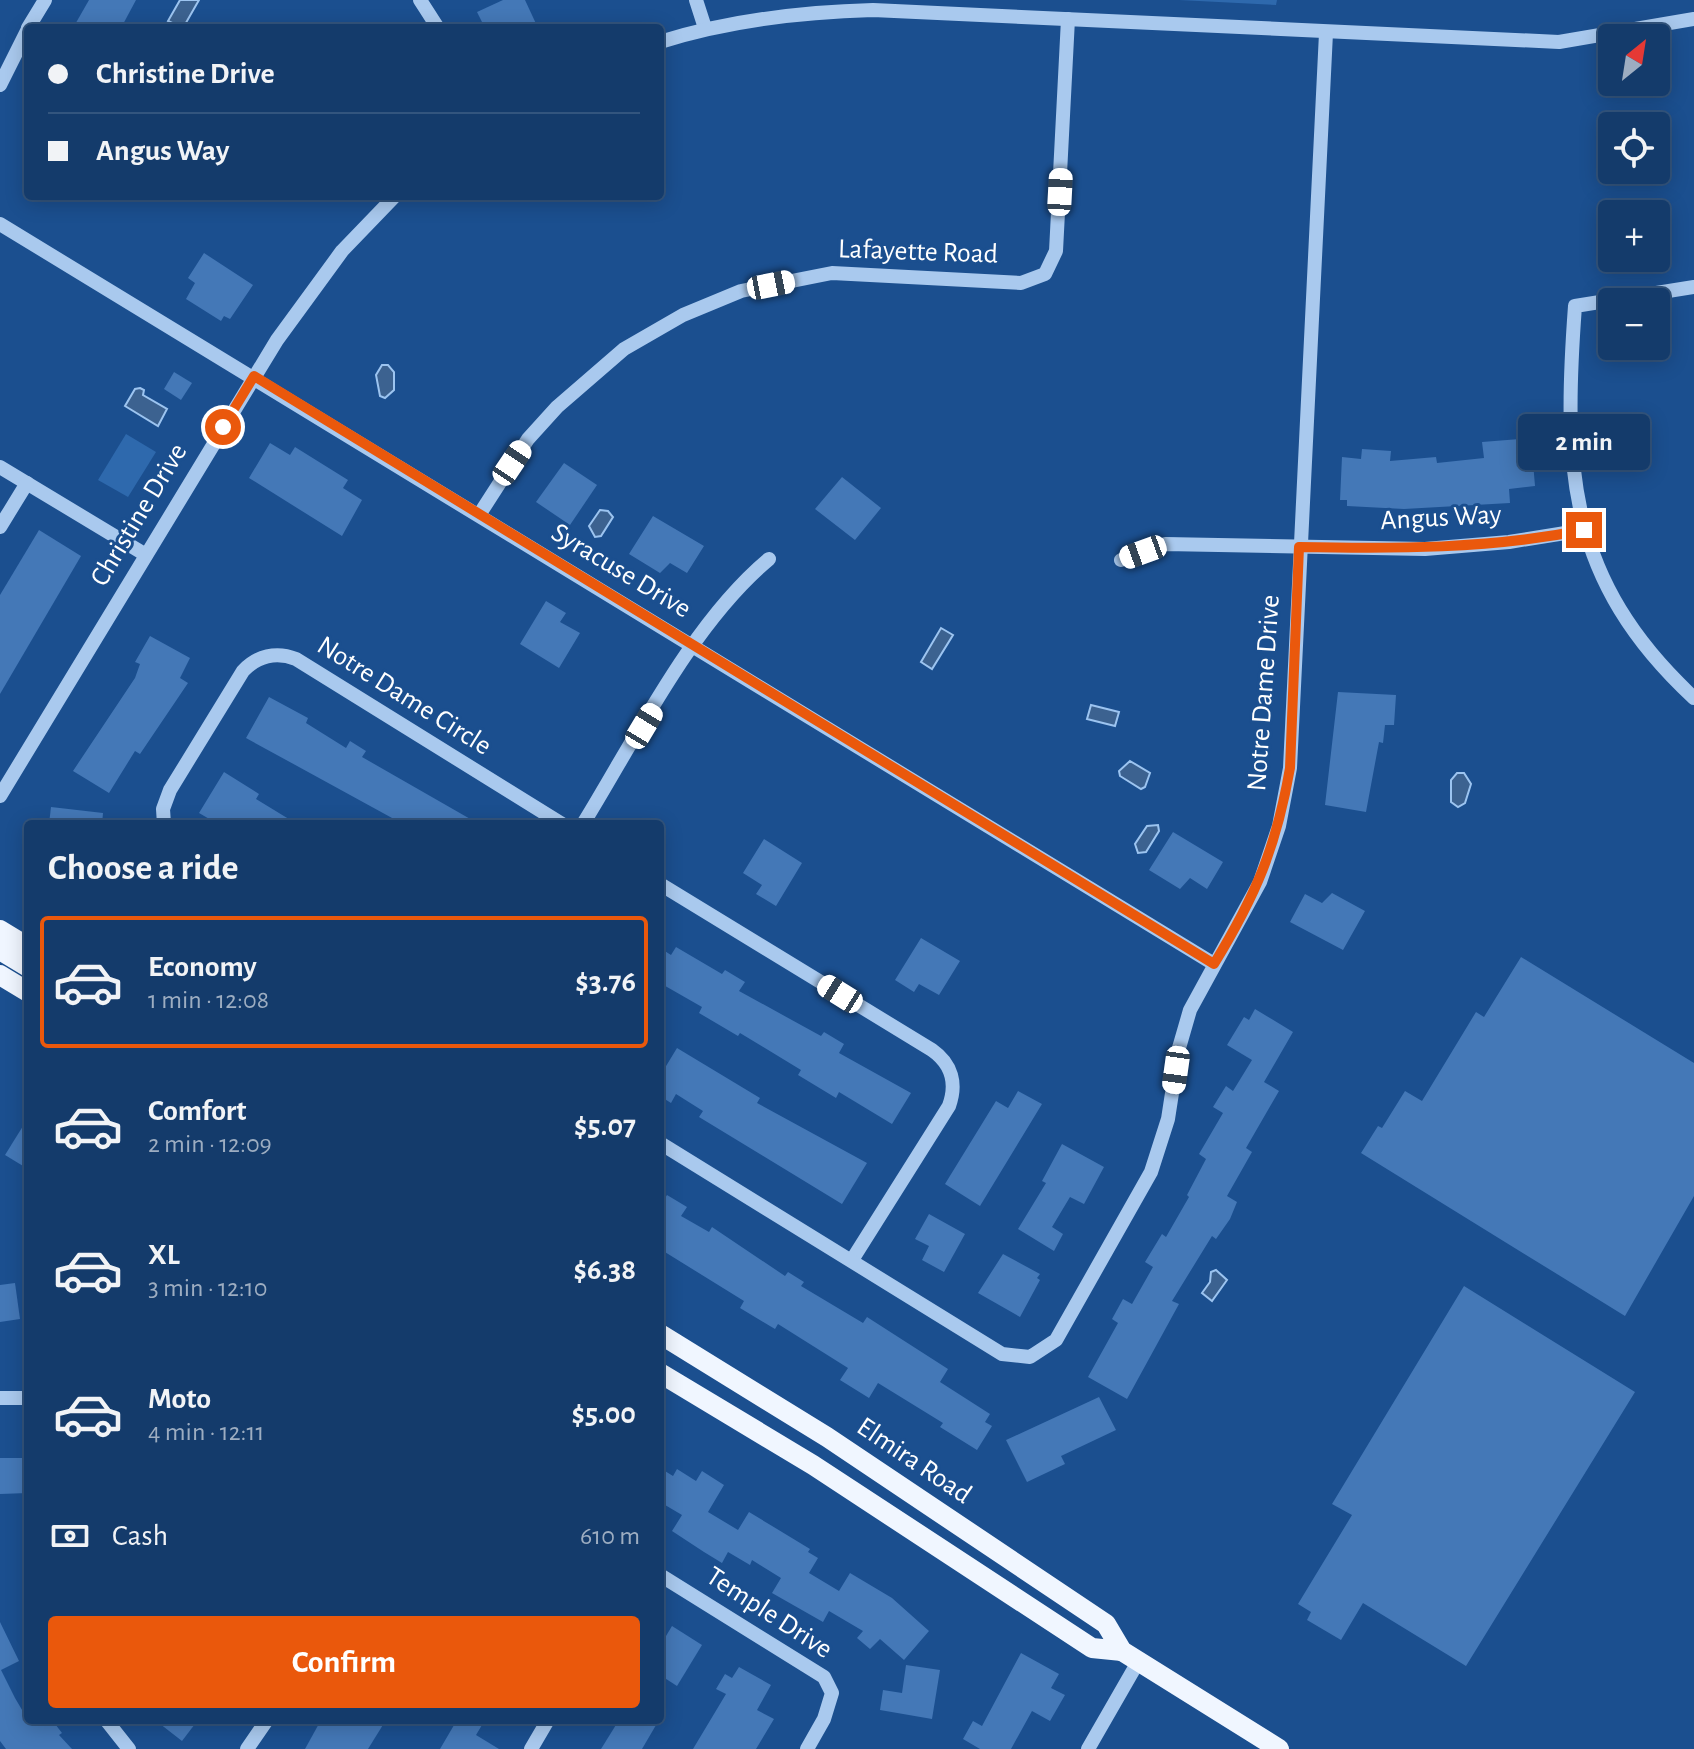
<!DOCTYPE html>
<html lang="en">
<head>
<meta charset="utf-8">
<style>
	:root { --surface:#143b6b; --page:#1d4271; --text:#f1f3f6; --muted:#9dadc1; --line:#33557e; --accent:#ea580c }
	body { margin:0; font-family:"Alegreya Sans",sans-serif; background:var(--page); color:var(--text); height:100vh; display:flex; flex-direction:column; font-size:30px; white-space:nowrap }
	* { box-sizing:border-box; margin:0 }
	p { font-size:26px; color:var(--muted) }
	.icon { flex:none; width:44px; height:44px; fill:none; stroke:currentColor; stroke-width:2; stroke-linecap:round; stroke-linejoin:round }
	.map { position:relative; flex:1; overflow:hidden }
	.side { position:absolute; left:24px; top:820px; width:640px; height:904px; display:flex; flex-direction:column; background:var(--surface); border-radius:8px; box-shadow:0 4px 20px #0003,0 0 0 2px var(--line) }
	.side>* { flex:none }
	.hud { position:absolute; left:24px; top:24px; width:640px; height:176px; border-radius:8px; box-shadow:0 4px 20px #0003,0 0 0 2px var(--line); display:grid; align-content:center; height:176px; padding:0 24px; background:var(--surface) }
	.needle { width:52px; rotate:30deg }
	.fabs { position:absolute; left:1598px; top:24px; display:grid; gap:16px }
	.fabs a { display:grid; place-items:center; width:72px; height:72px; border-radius:8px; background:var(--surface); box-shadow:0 4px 20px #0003,0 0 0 2px var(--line); font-size:40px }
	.end { position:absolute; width:36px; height:36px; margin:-18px; border:10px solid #ea580c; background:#fff; box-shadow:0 0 0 4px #fff }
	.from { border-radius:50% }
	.bubble { position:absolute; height:56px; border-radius:8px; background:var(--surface); box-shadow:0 4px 20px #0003,0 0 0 2px var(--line); font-size:26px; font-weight:600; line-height:56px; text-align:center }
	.car { position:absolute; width:24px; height:48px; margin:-24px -12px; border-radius:10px; box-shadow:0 0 6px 2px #0007; background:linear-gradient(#fff 24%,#345 0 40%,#fff 0 76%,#345 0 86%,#fff 0) }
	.hud b { display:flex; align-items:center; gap:28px; height:76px; font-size:30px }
	.hud b+b { border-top:2px solid var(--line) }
	.hud i { width:20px; height:20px; background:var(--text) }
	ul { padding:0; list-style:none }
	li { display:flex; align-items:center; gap:24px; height:132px; margin:0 16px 12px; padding:0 8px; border:4px solid transparent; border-radius:8px }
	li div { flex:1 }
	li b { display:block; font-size:30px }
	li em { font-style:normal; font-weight:600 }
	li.active { border-color:var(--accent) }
	li>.icon { width:72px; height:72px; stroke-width:1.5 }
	h2 { padding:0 24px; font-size:36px; line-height:96px }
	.pay { display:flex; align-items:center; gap:20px; height:88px; padding:0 24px; font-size:30px }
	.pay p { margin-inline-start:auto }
	.action { display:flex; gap:16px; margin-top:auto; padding:16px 24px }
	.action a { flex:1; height:92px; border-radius:8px; background:var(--accent); color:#fff; font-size:32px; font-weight:600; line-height:92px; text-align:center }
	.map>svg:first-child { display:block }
	.green { fill:#2e69ad }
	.water { fill:#3c6290; stroke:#9cc4f0; stroke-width:2 }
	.building { fill:#4478b7 }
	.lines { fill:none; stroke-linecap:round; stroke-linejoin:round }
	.minor { stroke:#a9c9ee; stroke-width:14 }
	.major { stroke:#f0f6ff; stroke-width:20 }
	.route { stroke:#ea580c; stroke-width:10 }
	.labels { text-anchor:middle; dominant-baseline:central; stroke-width:6; stroke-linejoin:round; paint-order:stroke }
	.street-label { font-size:28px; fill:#fff; stroke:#1b4f8f }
</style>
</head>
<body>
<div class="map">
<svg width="1694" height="1749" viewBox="0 0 1694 1749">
	<rect width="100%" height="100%" fill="#1b4f8f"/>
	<g class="green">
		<path d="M1179,0H1277L1276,5Z"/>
		<path d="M126,434L156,452L128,497L98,480Z"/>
	</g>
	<g class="water">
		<path d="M180,0H199L183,28L168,21Z"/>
		<path d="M382,365H388L394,372V390L385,398L380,396L376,375Z"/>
		<path d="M140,388L144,390L143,395L167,409L158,426L125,406L135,389Z"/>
		<path d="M600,510L608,511L613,517L601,536L595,537L589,526Z"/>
		<path d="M941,628L953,635L932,669L921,662Z"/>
		<path d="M1091,705L1119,712L1115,726L1087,719Z"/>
		<path d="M1130,761L1150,773L1145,787L1141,789L1120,776L1119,771Z"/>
		<path d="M1457,773H1464L1471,784L1465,803L1458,807L1451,802V780Z"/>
		<path d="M1158,825L1159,831L1146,852L1138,853L1135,844L1147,826Z"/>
		<path d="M1216,1270L1227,1280L1212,1301L1202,1293L1210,1282L1211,1272Z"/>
	</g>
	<g class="building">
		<path d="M89,0H136L121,28H73Z"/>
		<path d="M503,0H525L538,28H485L477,12Z"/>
		<path d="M204,253L253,285L230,319L224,316L221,321L186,299L195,283L188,278Z"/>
		<path d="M174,372L192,383L181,400L164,389Z"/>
		<path d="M1531,438L1535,486L1509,489L1510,503L1404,509L1347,506V500H1340L1342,457L1361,459L1362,449L1391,451L1390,461L1436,457L1437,463L1484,458L1482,442Z"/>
		<path d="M270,443L290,455L295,447L348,480L343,488L362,500L342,536L249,478Z"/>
		<path d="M564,463L597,485L570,525L536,502Z"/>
		<path d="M842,477L881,508L855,540L815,509Z"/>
		<path d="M653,516L704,546L687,573L670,563L660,573L629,554Z"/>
		<path d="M39,530L81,556L0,694V595Z"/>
		<path d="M546,601L566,613L560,622L580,633L559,668L520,644Z"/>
		<path d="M150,636L190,658L180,678L188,683L140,754L135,751L109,793L73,771L135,678L140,664L135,662Z"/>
		<path d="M1338,692L1396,695L1394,725H1385L1383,743L1379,742L1366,812L1325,805Z"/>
		<path d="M269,697L308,718L306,723L346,748L350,741L366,751L362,757L479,824H403L246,738Z"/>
		<path d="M224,772L259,794L256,799L297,824H218L199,813Z"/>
		<path d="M51,807L103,813L102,824H49Z"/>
		<path d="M1173,832L1223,862L1207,889L1190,878L1180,889L1149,870Z"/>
		<path d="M764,839L802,863L776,906L756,894L762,885L743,873Z"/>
		<path d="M1332,893L1365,911L1343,950L1290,922L1305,894L1322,903Z"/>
		<path d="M921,938L960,961L939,995L919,984L914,992L895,980Z"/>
		<path d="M676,947L722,974L725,970L745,982L739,991L821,1036L824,1032L844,1044L839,1053L911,1093L892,1124L839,1092L836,1098L798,1075L801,1070L740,1033L738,1036L699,1013L702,1007L660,983V948L671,955Z"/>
		<path d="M1521,957L1694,1063V1196L1625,1316L1361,1153L1378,1126L1382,1128L1405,1091L1422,1101L1476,1012L1484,1017Z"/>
		<path d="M1255,1009L1293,1032L1264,1082L1279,1091L1246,1148L1252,1152L1227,1196L1237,1202L1230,1219L1216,1239L1212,1236L1172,1301L1179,1304L1127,1399L1088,1377L1118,1323L1112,1319L1123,1299L1132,1304L1153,1267L1145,1262L1162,1234L1166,1237L1189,1197L1187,1195L1206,1159L1199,1154L1223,1113L1213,1107L1226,1086L1233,1091L1252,1060L1227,1045L1244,1017L1249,1020Z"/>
		<path d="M677,1048L760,1098L757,1103L867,1163L842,1204L699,1117L703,1111L676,1094L671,1103L660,1096V1076Z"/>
		<path d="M1018,1091L1042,1104L980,1206L945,1184L996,1101L1008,1108Z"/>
		<path d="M28,1118V1169L5,1155Z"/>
		<path d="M1062,1144L1104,1167L1084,1204L1070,1197L1052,1227L1063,1234L1054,1251L1018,1229L1046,1183L1042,1181Z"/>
		<path d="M667,1195L687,1207L681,1216L709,1232L712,1227L785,1276L788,1272L804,1282L801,1286L863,1323L867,1317L948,1369L940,1382L990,1414L985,1422L992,1426L977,1450L940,1427L943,1423L878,1383L869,1398L840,1380L848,1368L778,1324L775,1329L740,1308L744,1301L660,1249V1206Z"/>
		<path d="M929,1214L965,1234L944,1272L922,1260L929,1246L915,1239Z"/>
		<path d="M1003,1254L1040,1274L1037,1278L1040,1280L1020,1317L978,1293Z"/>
		<path d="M15,1283L20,1319L0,1322V1285Z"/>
		<path d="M1464,1286L1635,1392L1466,1666L1363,1603L1341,1640L1307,1620L1311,1612L1298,1604L1352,1515L1332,1504Z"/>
		<path d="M1099,1397L1116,1430L1061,1456L1065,1464L1027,1482L1006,1440Z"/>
		<path d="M0,1458H28V1493L0,1494Z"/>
		<path d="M660,1468L673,1476L677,1469L696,1481L702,1471L724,1485L708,1512L738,1530L749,1512L810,1549L808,1552L818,1558L809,1573L839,1591L850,1573L892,1598L929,1631L904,1660L880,1639L870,1649L857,1638L863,1631L829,1611L823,1622L772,1593L781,1578L752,1560L750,1565L728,1552L722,1563L704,1552L672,1531L682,1515L660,1502Z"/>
		<path d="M0,1622L19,1661L1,1670L15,1698L28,1720H52L62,1733L59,1735L72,1749H6L0,1741Z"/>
		<path d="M672,1626L702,1645L677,1686L660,1675V1646Z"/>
		<path d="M1021,1653L1059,1674L1051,1688L1065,1695L1050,1721L1032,1711L1011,1749H980L963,1739L973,1721L982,1726Z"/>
		<path d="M906,1665L940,1670L932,1719L880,1710L883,1690L902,1693Z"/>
		<path d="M739,1667L771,1685L757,1710L774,1719L756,1749H693L726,1694L716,1689L725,1674L732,1678Z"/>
		<path d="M155,1720H198L182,1741Z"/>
		<path d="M321,1720H386L368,1749H305Z"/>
		<path d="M457,1720H485L476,1735L499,1749H440Z"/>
		<path d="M619,1720H659L642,1749H601Z"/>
	</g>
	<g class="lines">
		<g class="minor">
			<path d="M420,0L438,28"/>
			<path d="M696,0L705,28"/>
			<path d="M28,28L45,0"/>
			<path d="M660,42C730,20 800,12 873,10L1559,42L1694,19"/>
			<path d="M0,85L28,29"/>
			<path d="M0,224L1214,964"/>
			<path d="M1694,287L1575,306C1563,468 1567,580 1694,698"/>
			<path d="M0,467L146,555"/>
			<path d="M479,515L528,439L557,407L624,349L683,315L741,291L832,273L1021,283L1045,274L1056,251L1068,19"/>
			<path d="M0,527L27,483"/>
			<path d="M1121,560L1165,544L1425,549L1509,542L1584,530"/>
			<path d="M0,796L277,340L342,251L395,196"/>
			<path d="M164,824L163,809L170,790L243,671C257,656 276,651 296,659L562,824"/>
			<path d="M583,824C636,738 692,623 769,559"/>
			<path d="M660,884L932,1050C952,1064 957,1084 949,1106L852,1260"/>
			<path d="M660,1143L1002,1354L1030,1357L1056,1340L1151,1172L1168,1119L1179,1048L1190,1010L1260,882L1279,826L1290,768L1326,33"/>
			<path d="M0,1398H28"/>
			<path d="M660,1575L824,1677L832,1693L824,1719L807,1749"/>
			<path d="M106,1720L129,1749"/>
			<path d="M247,1749L267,1720"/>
			<path d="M531,1749L548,1720"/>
			<path d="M1088,1749L1138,1662"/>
		</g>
		<g class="major">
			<path d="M0,930L28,947"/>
			<path d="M0,950L28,967"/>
			<path d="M0,975L28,992"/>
			<path d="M660,1334L827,1437L1106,1624L1122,1651L1279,1749"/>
			<path d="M660,1373L813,1465L1092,1648L1122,1651"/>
		</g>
	</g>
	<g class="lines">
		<path class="route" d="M223,427L254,376L1214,964C1256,895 1276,848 1290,768L1299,547C1395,549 1489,549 1584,530"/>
	</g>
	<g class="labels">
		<g class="street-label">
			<text transform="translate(918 252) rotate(2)">Lafayette Road</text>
			<text transform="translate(139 515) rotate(-59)">Christine Drive</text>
			<text transform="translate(1441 518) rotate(-3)">Angus Way</text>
			<text transform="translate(621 571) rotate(31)">Syracuse Drive</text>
			<text transform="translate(1264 693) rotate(-86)">Notre Dame Drive</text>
			<text transform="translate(404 696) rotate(32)">Notre Dame Circle</text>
			<text transform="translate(914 1461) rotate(34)">Elmira Road</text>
			<text transform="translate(769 1613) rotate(33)">Temple Drive</text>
		</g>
	</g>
</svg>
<div class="fabs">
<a><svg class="needle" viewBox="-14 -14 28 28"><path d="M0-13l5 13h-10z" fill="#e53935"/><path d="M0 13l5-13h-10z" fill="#9dadc1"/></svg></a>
<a><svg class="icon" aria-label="locate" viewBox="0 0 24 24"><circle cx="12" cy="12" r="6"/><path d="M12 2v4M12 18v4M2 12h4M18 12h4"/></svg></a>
<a>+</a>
<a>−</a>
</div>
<i class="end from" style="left:223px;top:427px"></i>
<i class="end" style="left:1584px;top:530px"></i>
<div class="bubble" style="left:1518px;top:414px;width:132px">2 min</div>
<i class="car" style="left:1060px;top:192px;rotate:3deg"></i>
<i class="car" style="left:771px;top:285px;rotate:79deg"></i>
<i class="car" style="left:512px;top:463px;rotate:34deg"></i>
<i class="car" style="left:1143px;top:552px;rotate:250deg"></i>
<i class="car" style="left:644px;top:726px;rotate:31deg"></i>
<i class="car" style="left:840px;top:994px;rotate:302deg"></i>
<i class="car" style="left:1176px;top:1070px;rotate:188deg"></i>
<div class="hud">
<b><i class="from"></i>Christine Drive</b>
<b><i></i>Angus Way</b>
</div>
<section class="side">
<h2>Choose a ride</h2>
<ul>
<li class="active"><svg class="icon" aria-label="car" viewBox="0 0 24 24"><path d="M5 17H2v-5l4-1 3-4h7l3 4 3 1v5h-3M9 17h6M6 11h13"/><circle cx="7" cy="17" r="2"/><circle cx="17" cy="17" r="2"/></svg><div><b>Economy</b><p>1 min · 12:08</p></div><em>$3.76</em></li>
<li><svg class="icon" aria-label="car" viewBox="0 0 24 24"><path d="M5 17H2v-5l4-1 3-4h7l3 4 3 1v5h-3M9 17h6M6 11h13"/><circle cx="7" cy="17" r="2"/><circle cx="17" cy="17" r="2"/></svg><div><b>Comfort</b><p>2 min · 12:09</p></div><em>$5.07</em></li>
<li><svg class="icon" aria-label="car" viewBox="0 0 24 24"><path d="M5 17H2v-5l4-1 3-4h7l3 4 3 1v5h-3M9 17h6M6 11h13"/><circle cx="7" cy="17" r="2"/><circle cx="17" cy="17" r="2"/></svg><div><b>XL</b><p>3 min · 12:10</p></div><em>$6.38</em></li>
<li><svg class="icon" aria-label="car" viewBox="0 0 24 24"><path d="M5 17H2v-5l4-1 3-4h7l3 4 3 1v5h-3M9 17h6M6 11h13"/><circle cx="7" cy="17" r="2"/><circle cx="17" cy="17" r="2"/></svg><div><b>Moto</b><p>4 min · 12:11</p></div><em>$5.00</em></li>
</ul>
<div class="pay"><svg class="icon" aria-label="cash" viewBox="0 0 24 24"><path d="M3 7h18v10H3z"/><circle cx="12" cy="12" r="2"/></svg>Cash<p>610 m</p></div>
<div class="action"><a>Confirm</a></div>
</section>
</div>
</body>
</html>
